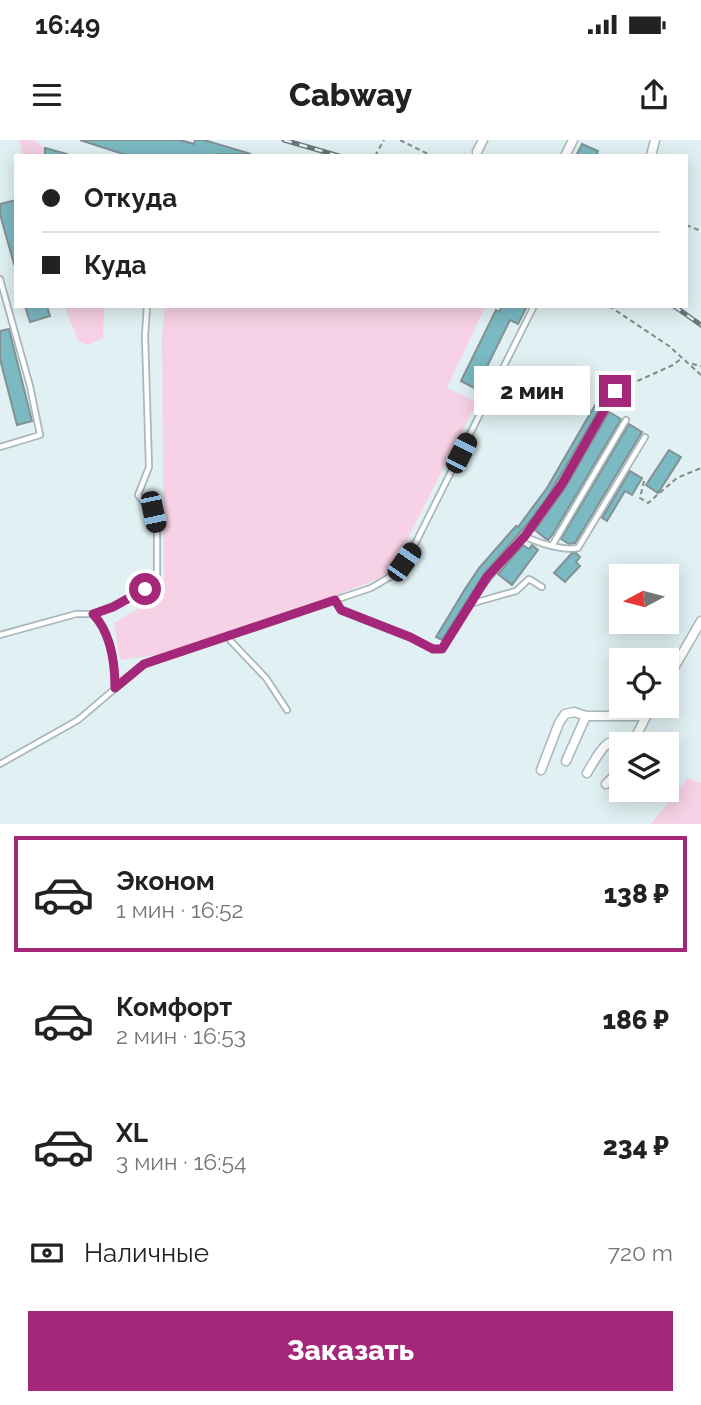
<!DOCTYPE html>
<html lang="ru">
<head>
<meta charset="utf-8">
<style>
	:root { --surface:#fff; --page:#f2f2f2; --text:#222; --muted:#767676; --line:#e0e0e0; --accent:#a42779 }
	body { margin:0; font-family:Raleway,sans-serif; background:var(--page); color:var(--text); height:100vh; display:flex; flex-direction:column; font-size:26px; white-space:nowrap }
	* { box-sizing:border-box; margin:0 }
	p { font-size:23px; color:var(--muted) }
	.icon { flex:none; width:38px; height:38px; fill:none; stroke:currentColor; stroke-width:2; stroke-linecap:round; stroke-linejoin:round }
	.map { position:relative; height:684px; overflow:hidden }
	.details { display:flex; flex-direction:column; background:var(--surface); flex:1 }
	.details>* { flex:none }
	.guide { position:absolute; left:14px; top:14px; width:674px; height:154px; border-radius:0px; box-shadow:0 4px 18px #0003; display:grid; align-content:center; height:154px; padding:0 28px; background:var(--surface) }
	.needle { width:46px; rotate:263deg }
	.tools { position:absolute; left:609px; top:424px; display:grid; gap:14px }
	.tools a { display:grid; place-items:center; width:70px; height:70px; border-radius:0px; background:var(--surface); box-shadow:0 4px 18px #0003; font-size:35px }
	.end { position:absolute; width:32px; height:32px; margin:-16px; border:9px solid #a42779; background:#fff; box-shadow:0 0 0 4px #fff }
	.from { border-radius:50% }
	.bubble { position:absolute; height:49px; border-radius:0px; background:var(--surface); box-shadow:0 4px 18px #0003; font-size:23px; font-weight:800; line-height:49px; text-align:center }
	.car { position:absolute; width:21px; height:42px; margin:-21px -10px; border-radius:9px; box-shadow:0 0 5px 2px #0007; background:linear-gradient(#222 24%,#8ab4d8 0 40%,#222 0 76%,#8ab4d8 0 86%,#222 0) }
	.guide b { display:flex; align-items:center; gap:24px; height:66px; font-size:26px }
	.guide b+b { border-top:2px solid var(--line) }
	.guide i { width:18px; height:18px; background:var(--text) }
	ul { padding:12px 0 0; list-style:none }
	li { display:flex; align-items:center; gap:21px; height:116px; margin:0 14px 10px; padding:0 14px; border:4px solid transparent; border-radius:0px }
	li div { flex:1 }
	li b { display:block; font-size:26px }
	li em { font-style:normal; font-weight:800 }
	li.current { border-color:var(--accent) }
	li>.icon { width:63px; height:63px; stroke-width:1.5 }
	.pay { display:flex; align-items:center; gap:18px; height:77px; padding:0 28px; font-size:26px }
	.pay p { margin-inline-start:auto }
	.action { display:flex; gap:14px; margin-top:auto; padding:14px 28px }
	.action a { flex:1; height:80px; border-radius:0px; background:var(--accent); color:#fff; font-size:28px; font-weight:800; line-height:80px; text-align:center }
	.status { display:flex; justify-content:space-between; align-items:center; height:49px; padding:0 35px; background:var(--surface); direction:ltr }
	.status svg { height:19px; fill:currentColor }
	header { display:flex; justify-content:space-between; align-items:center; height:91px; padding:0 28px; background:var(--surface); font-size:32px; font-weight:800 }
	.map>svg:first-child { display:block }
	.green { fill:#f7d1e5 }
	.building { fill:#7bb9c3; stroke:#839194; stroke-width:2 }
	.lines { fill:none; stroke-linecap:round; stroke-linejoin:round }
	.lane-casing { stroke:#a8b7ba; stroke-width:8 }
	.street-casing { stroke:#a8b7ba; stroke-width:11 }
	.path { stroke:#7f8a8c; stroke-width:2; stroke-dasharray:5 3.5; stroke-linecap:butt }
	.lane { stroke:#fff; stroke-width:4.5 }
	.street { stroke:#fff; stroke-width:8 }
	.rail-casing { stroke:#6b7577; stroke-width:5 }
	.rail { stroke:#e1f1f3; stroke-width:2.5; stroke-dasharray:8; stroke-linecap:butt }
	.route { stroke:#a42779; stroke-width:9 }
</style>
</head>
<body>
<div class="status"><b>16:49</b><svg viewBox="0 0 49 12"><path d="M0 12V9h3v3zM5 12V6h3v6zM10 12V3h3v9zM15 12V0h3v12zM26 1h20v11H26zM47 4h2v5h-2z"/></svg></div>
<header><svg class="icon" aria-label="menu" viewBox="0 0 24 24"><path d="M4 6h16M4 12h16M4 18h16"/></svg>Cabway<svg class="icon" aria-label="share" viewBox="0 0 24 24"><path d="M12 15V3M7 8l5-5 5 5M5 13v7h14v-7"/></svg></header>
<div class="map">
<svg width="701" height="684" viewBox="0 0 701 684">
	<rect width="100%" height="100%" fill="#e1f1f3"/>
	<g class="green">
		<path d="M19,0H34L55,16H23Z"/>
		<path d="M64,166H104L103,198L89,205L79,202Z"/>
		<path d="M165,166H483L485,167L447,248L477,262L389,435L281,476L170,513L120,520L114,483L164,453L162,195Z"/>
		<path d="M688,638L701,643V684H651Z"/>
	</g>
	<g class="building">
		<path d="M80,0H180L194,4L195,0H204L251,14L129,16Z"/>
		<path d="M582,4L598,11L596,16H576Z"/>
		<path d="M45,8L67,14V16H45Z"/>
		<path d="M16,60V124H14L0,74V64Z"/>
		<path d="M25,166H47L50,176L30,182Z"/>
		<path d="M502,166H527L518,184L510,180L476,249L461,241L496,170L499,172Z"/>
		<path d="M9,189L32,281L17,285L0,219V191Z"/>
		<path d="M598,260L603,263L547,358L528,383L484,434L442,500L436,497L465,449L479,428L516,386L518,387L547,348Z"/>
		<path d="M609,272L621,279L553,394L548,400L546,399L535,390L565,348Z"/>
		<path d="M629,284L642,292L575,403L569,404L561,399Z"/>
		<path d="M669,310L681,317L658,353L646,345Z"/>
		<path d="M630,331L642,338L632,355L625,351L607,381L602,378Z"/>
		<path d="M523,405L529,409L532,405L538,410L512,445L498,434Z"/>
		<path d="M572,413H576L580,417L576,422L580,426L565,442L554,433Z"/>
	</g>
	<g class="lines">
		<defs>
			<g id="lane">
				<path d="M0,139L30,246L40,295L0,307"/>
				<path d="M525,396C537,403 564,411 578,408L645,297"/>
				<path d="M553,404L626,280"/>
				<path d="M335,460L371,448L395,434L412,410L534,166"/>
				<path d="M470,463C491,431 518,406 541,375C569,336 591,293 616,251"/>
				<path d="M93,474C116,466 138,455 157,439V394L153,372L138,355L149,327L145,196L147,166"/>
				<path d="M0,495L76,474H93C111,493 115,522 115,547"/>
				<path d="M227,497L266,538L287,570"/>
				<path d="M0,624L78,580L144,524L335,460L341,470L410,497L433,509H442L470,464L516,451L529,439L542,447"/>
			</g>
			<g id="street">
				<path d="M477,12L483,0"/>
				<path d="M565,16L573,0"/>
				<path d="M651,16L655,0"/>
				<path d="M667,540L701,481"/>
				<path d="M632,604L652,565"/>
				<path d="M566,621L586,576"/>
				<path d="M541,630L559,583L565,574L574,572L586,576H646"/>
				<path d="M587,633C600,612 605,594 632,602"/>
				<path d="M606,644L613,637L621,624"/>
			</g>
		</defs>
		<use href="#lane" class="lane-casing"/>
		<use href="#street" class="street-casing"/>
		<g class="path">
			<path d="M400,0L432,16"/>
			<path d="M375,16L384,0"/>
			<path d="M461,16L468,14"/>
			<path d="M686,85L701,91"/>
			<path d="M609,166L669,206L701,235"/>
			<path d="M692,224L701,226"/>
			<path d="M622,248L673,225L682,218"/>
			<path d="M644,341L640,358L648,363L677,338L701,328"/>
		</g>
		<use href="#lane" class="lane"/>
		<use href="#street" class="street"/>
		<defs>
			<g id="rail">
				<path d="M284,0L339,16"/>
				<path d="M674,166L701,185"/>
			</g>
		</defs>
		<use href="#rail" class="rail-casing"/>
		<use href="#rail" class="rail"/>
	</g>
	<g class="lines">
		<path class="route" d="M145,449L113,467L93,474C111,493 115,522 115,548L144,524L335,460L341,470L410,497L433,509H442L487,437L525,396L562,344L615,251"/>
	</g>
</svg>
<div class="tools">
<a><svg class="needle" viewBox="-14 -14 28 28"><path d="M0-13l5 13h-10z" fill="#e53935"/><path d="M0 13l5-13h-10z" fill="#767676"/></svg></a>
<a><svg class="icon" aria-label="locate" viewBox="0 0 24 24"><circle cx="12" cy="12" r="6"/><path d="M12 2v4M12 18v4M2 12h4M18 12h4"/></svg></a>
<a><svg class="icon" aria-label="layers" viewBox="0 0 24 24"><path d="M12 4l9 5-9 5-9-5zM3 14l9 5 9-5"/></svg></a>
</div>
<i class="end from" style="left:145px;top:449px"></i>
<i class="end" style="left:615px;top:251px"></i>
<div class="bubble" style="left:474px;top:226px;width:116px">2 мин</div>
<i class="car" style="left:461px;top:313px;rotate:27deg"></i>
<i class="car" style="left:153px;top:372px;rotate:168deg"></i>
<i class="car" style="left:404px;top:422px;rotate:35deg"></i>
<div class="guide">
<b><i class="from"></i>Откуда</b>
<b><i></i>Куда</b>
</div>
</div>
<section class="details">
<ul>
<li class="current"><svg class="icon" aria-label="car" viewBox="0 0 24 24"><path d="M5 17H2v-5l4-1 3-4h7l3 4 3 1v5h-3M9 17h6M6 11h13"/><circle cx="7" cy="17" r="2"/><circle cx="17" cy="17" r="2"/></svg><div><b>Эконом</b><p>1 мин · 16:52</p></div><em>138 ₽</em></li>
<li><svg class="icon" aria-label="car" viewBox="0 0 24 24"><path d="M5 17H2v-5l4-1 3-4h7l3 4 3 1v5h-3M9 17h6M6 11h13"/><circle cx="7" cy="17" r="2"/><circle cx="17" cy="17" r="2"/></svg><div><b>Комфорт</b><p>2 мин · 16:53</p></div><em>186 ₽</em></li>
<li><svg class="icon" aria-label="car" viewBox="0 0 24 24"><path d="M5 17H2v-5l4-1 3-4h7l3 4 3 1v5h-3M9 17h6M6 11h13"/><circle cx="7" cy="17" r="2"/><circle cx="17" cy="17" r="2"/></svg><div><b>XL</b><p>3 мин · 16:54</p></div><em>234 ₽</em></li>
</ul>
<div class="pay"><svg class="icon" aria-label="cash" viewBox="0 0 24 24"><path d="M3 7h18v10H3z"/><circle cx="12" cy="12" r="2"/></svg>Наличные<p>720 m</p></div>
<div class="action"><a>Заказать</a></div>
</section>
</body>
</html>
